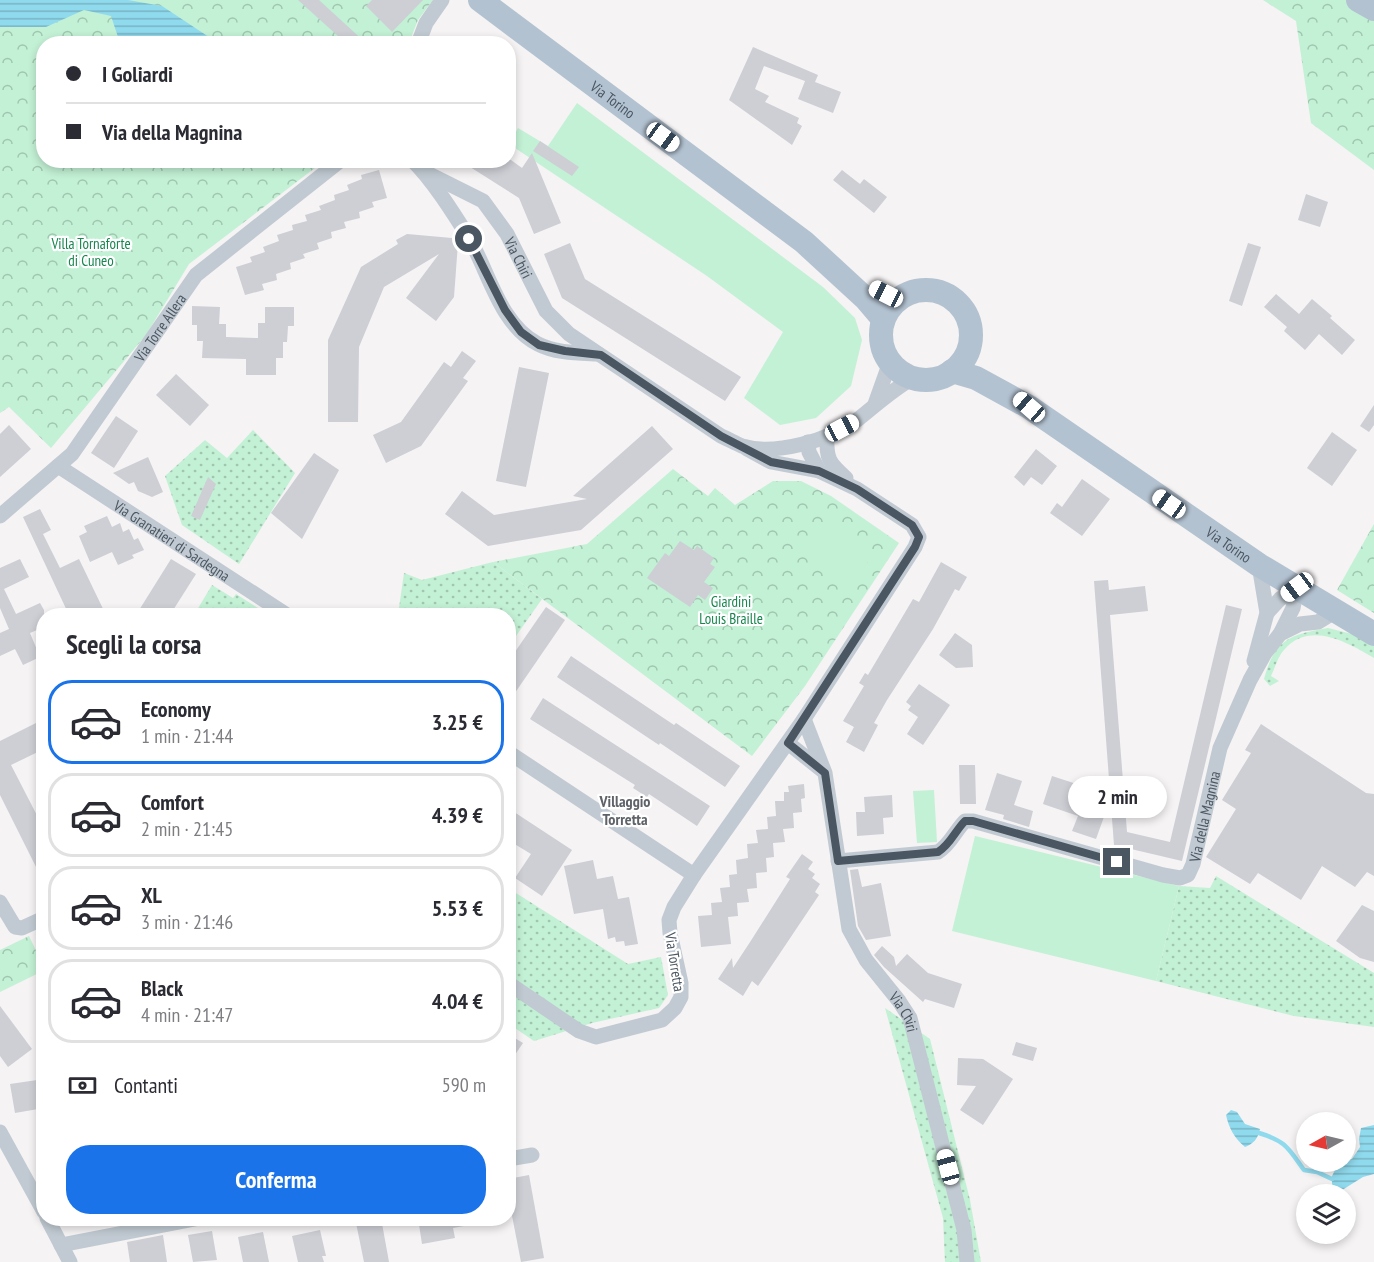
<!DOCTYPE html>
<html lang="it">
<head>
<meta charset="utf-8">
<style>
	:root { --surface:#fff; --page:#f2f2f3; --text:#2b2b33; --muted:#7c7c81; --line:#e1e1e2; --accent:#1a73e8 }
	body { margin:0; font-family:"PT Sans Narrow",sans-serif; background:var(--page); color:var(--text); height:100vh; display:flex; flex-direction:column; font-size:22px; white-space:nowrap }
	* { box-sizing:border-box; margin:0 }
	p { font-size:20px; color:var(--muted) }
	.icon { flex:none; width:33px; height:33px; fill:none; stroke:currentColor; stroke-width:2; stroke-linecap:round; stroke-linejoin:round }
	.map { position:relative; flex:1; overflow:hidden }
	.panel { position:absolute; left:36px; top:608px; width:480px; height:618px; display:flex; flex-direction:column; background:var(--surface); border-radius:24px; box-shadow:0 3px 9px #0003 }
	.panel>* { flex:none }
	.hud { position:absolute; left:36px; top:36px; width:480px; height:132px; border-radius:24px; box-shadow:0 3px 9px #0003; display:grid; align-content:center; height:132px; padding:0 30px; background:var(--surface) }
	.needle { width:39px; rotate:262deg }
	.buttons { position:absolute; left:1296px; top:1112px; display:grid; gap:12px }
	.buttons a { display:grid; place-items:center; width:60px; height:60px; border-radius:50%; background:var(--surface); box-shadow:0 3px 9px #0003; font-size:30px }
	.end { position:absolute; width:27px; height:27px; margin:-14px; border:8px solid #4a5661; background:#fff; box-shadow:0 0 0 3px #fff }
	.from { border-radius:50% }
	.bubble { position:absolute; height:42px; border-radius:21px; background:var(--surface); box-shadow:0 3px 9px #0003; font-size:20px; font-weight:800; line-height:42px; text-align:center }
	.car { position:absolute; width:18px; height:36px; margin:-18px -9px; border-radius:8px; box-shadow:0 0 4px 2px #0007; background:linear-gradient(#fff 24%,#345 0 40%,#fff 0 76%,#345 0 86%,#fff 0) }
	.hud b { display:flex; align-items:center; gap:21px; height:57px; font-size:22px }
	.hud b+b { border-top:2px solid var(--line) }
	.hud i { width:15px; height:15px; background:var(--text) }
	ul { padding:0; list-style:none }
	li { display:flex; align-items:center; gap:18px; height:84px; margin:0 12px 9px; padding:0 18px; border:3px solid var(--line); border-radius:24px }
	li div { flex:1 }
	li b { display:block; font-size:22px }
	li em { font-style:normal; font-weight:800 }
	li.selected { border-color:var(--accent) }
	li>.icon { width:54px; height:54px; stroke-width:1.5 }
	h2 { padding:0 30px; font-size:27px; line-height:72px }
	.pay { display:flex; align-items:center; gap:15px; height:66px; padding:0 30px; font-size:22px }
	.pay p { margin-inline-start:auto }
	.cta { display:flex; gap:12px; margin-top:auto; padding:12px 30px }
	.cta a { flex:1; height:69px; border-radius:24px; background:var(--accent); color:#fff; font-size:24px; font-weight:800; line-height:69px; text-align:center }
	.map>svg:first-child { display:block }
	.grass { fill:url(#grass-dots) }
	.forest { fill:url(#forest-crowns) }
	.pitch { fill:#c3f1d5 }
	.water { fill:url(#water-rules) }
	.lines { fill:none; stroke-linecap:round; stroke-linejoin:round }
	.stream { stroke:#90daee; stroke-width:4.5 }
	.building { fill:#cdcfd5 }
	.street { stroke:#c1cad2; stroke-width:15 }
	.primary { stroke:#b3c2d1; stroke-width:24 }
	.route { stroke:#4a5661; stroke-width:8 }
	.labels { text-anchor:middle; dominant-baseline:central; stroke-width:4.5; stroke-linejoin:round; paint-order:stroke }
	.street-label { font-size:15px; fill:#4a5661; stroke:#fff }
	.park-label { font-size:15px; fill:#17864f; stroke:#fff }
	.neighbourhood-label { font-size:16px; font-weight:bold; fill:#5f6368; stroke:#fff }
</style>
</head>
<body>
<div class="map">
<svg width="1374" height="1262" viewBox="0 0 1374 1262">
	<defs>
		<pattern id="grass-dots" width="8" height="8" patternUnits="userSpaceOnUse" patternTransform="scale(1.5)"><rect width="8" height="8" fill="#c3f1d5"/><path d="M2 2h.1M6 6h.1" fill="none" stroke="#a0c6b0" stroke-width="1.8" stroke-linecap="round"/></pattern>
		<pattern id="forest-crowns" width="20" height="18" patternUnits="userSpaceOnUse" patternTransform="scale(1.5)"><rect width="20" height="18" fill="#c3f1d5"/><path d="M2 6a3 3 0 1 1 6 0M12 15a3 3 0 1 1 6 0" fill="none" stroke="#a0c6b0"/></pattern>
		<pattern id="water-rules" width="6" height="5" patternUnits="userSpaceOnUse" patternTransform="scale(1.5)"><rect width="6" height="5" fill="#90daee"/><path d="M0 2.5h6" fill="none" stroke="#78b4c4"/></pattern>
	</defs>
	<rect width="100%" height="100%" fill="#f5f3f3"/>
	<g class="grass">
		<path d="M253,430L295,473L239,564L182,525L165,476L205,440L227,458Z"/>
		<path d="M493,562L542,599L509,646L508,615H398L404,573L422,580Z"/>
		<path d="M212,585L233,598L236,594L269,615H194Z"/>
		<path d="M1328,628L1360,636L1374,644V658C1348,643 1310,620 1284,650C1278,656 1275,668 1271,676L1279,681L1270,686L1264,679C1275,639 1289,635 1328,628Z"/>
		<path d="M1216,876L1374,973V1027L1294,1016L1156,981L1179,886L1210,888Z"/>
		<path d="M508,888L628,964L661,957L668,995L659,1008L592,1023L534,1041L509,1024Z"/>
		<path d="M885,1008L930,1039L970,1200L981,1262H945L943,1218Z"/>
	</g>
	<g class="forest">
		<path d="M0,0H433L418,20L409,43L44,44V160L324,161L189,264L146,335L51,448L9,407L0,413Z"/>
		<path d="M1263,0H1374V170L1311,123L1296,21Z"/>
		<path d="M673,469L708,496L715,488L735,505L773,481H801L831,496L899,543L805,686L752,756L493,562L587,544Z"/>
		<path d="M1374,524V613L1337,590Z"/>
		<path d="M29,936L43,965V971L0,992V950Z"/>
	</g>
	<g class="pitch">
		<path d="M577,103L823,287L855,318L862,340L851,386L816,418L780,425L744,398L783,332L707,276L509,144L518,128L548,146Z"/>
		<path d="M827,524L872,556L853,584L808,552Z"/>
		<path d="M934,790L937,842L917,843L913,791Z"/>
		<path d="M975,836L1179,886L1156,981L952,931Z"/>
	</g>
	<g class="water">
		<path d="M0,0H128L162,6L218,43H120L111,16L84,10L46,27H0Z"/>
		<path d="M1231,1110L1237,1112L1245,1124L1260,1129C1258,1139 1253,1144 1245,1147C1234,1138 1229,1128 1226,1115Z"/>
		<path d="M1374,1125V1174L1363,1177L1339,1192L1332,1185V1176L1339,1162L1352,1159L1360,1147L1359,1139L1361,1128Z"/>
	</g>
	<g class="lines">
		<path class="stream" d="M1259,1133C1286,1141 1288,1148 1304,1170L1317,1172L1332,1179"/>
	</g>
	<g class="building">
		<path d="M298,0H319L367,44H343L336,38L338,36Z"/>
		<path d="M372,0H423L392,32L366,6Z"/>
		<path d="M753,47L818,75L815,82L841,92L833,113L798,99L805,81L764,66L755,89L769,96L765,102L799,118L797,123L802,126L792,145L729,100Z"/>
		<path d="M540,141L579,167L572,176L533,151Z"/>
		<path d="M532,153L561,223L534,234L519,198L459,160H511L522,168Z"/>
		<path d="M379,170L387,198L372,202L374,207L359,212L360,218L344,222L346,228L331,232L332,238L317,243L319,249L303,254L305,258L290,263L291,269L276,274L277,280L262,284L264,290L245,295L236,267L252,262L250,257L265,252L263,247L279,241L277,235L293,230L292,225L307,221L305,215L321,210L319,206L335,200L334,195L349,190L347,185L362,179L361,175Z"/>
		<path d="M842,170L860,184L864,179L887,197L874,213L833,180Z"/>
		<path d="M1306,194L1328,202L1320,227L1298,220Z"/>
		<path d="M407,234L452,238L455,234L460,242L458,243L454,297L436,321L406,298L439,254L384,287L359,347L358,422H328V340L361,267L398,244L396,240Z"/>
		<path d="M570,243L585,279L741,377L725,401L562,298L544,254Z"/>
		<path d="M1248,243L1261,247L1242,306L1229,301Z"/>
		<path d="M1276,294L1299,314L1312,299L1332,316L1330,318L1355,340L1342,355L1319,334L1305,350L1284,331L1287,327L1264,307Z"/>
		<path d="M192,306L220,307L219,324H226V337L258,338V323H265V307H294V326H288L287,342H283V358H276V375H246V359L202,358L203,341H197V325H192Z"/>
		<path d="M462,351L476,361L463,378L468,381L421,446L386,463L373,435L401,422L444,362L451,367Z"/>
		<path d="M519,367L549,373L526,487L496,481Z"/>
		<path d="M176,374L209,405L190,426L156,395Z"/>
		<path d="M1374,405V425L1369,432L1360,426Z"/>
		<path d="M116,416L138,431L114,468L91,453Z"/>
		<path d="M9,425L31,449L0,477V434Z"/>
		<path d="M652,426L673,449L581,530L488,546L445,514L462,491L494,515L587,499L573,496Z"/>
		<path d="M1332,432L1357,450L1332,486L1307,468Z"/>
		<path d="M1036,449L1057,466L1042,485L1031,477L1024,486L1014,477Z"/>
		<path d="M314,453L339,470L302,539L271,513Z"/>
		<path d="M148,457L163,492L152,497L138,491L134,482L129,484L113,473Z"/>
		<path d="M208,477L216,484L200,520L191,516Z"/>
		<path d="M1082,479L1110,499L1082,536L1050,513L1057,503L1062,507Z"/>
		<path d="M40,509L51,530L43,534L60,568L79,559L106,615H69L23,517Z"/>
		<path d="M107,516L112,527L120,523L123,532L129,529L134,540L138,538L144,550L132,555L134,558L118,565L112,552L90,562L79,536L87,532L84,526Z"/>
		<path d="M680,541L694,550L697,546L714,558L710,564L715,567L704,582L713,588L705,600L698,595L690,607L647,578L665,553L669,556Z"/>
		<path d="M20,559L29,577L4,589L16,614L40,603L44,610V627L30,633L40,657L23,665L15,649L0,656V633L9,629L0,608V568Z"/>
		<path d="M171,559L196,574L170,615H136Z"/>
		<path d="M941,562L967,577L959,591L955,589L933,629L887,700L874,723L878,725L864,752L846,742L854,727L843,721L864,686L859,683L865,673L868,675L913,599L919,602Z"/>
		<path d="M1108,580L1109,590L1145,586L1148,611L1110,615L1127,832L1170,842L1226,605L1242,609L1182,861L1114,845L1094,581Z"/>
		<path d="M546,607L565,620L508,703V662Z"/>
		<path d="M955,633L972,645L973,667L956,668L939,655Z"/>
		<path d="M571,656L674,725L676,723L740,766L725,787L660,743L659,745L557,677Z"/>
		<path d="M919,684L950,705L923,745L907,734L918,717L908,710L911,706L906,702Z"/>
		<path d="M543,698L710,806L697,826L649,794L647,797L633,788L635,785L530,719Z"/>
		<path d="M44,719V749L11,765L44,829V883L0,795V741Z"/>
		<path d="M1261,724L1366,793L1374,794V876L1367,872L1355,887L1322,866L1301,900L1258,873L1250,884L1206,857L1236,809L1222,800L1251,753L1245,750Z"/>
		<path d="M959,765H975L976,804H960Z"/>
		<path d="M997,773L1022,781L1014,805L1033,811L1029,827L1003,819L1004,815L985,810Z"/>
		<path d="M1052,776L1092,789L1086,807L1105,814L1096,839L1072,831L1078,816L1043,804Z"/>
		<path d="M804,784L805,798L801,799L802,812L793,813L794,828L783,829L785,842L773,843L774,857L766,858L767,872L756,873L757,888L747,889L749,902L737,903L738,916L728,917L731,944L701,947L698,916L712,915L711,903L722,902L720,888L730,887L729,875L737,874L736,860L748,858L747,844L758,843L756,830L768,829L767,817L776,816L775,801H784V792H789L788,786Z"/>
		<path d="M892,795L893,817L883,818L884,834L857,836L856,812H865L864,797Z"/>
		<path d="M508,808L572,850L542,896L515,878L531,854L508,840Z"/>
		<path d="M802,854L813,862L808,869L815,874L812,878L820,884L815,892L819,895L758,986L752,981L743,996L718,979L732,958L733,968L752,939L790,879L786,877Z"/>
		<path d="M593,860L597,879L613,876L618,899L629,897L638,944L625,946L624,941L616,942L615,937L608,939L603,909L574,914L564,866Z"/>
		<path d="M858,869L862,887L881,883L891,936L866,940L858,926L850,870Z"/>
		<path d="M1362,905L1374,911V962L1360,958L1336,941Z"/>
		<path d="M882,946L894,957L896,966L907,954L928,973L962,984L954,1008L925,999L923,1002L884,967L874,955Z"/>
		<path d="M0,1006L32,1049L8,1067L0,1056Z"/>
		<path d="M508,1034L523,1043L508,1065Z"/>
		<path d="M1016,1042L1037,1048L1033,1061L1012,1055Z"/>
		<path d="M958,1058L983,1059L1013,1079L983,1125L960,1110L976,1086L957,1085Z"/>
		<path d="M44,1079V1108L15,1113L10,1084Z"/>
		<path d="M529,1175L544,1258L521,1262L508,1195V1179Z"/>
		<path d="M355,1218H381L389,1262H364Z"/>
		<path d="M418,1218H474L475,1224L453,1228L455,1238L422,1244Z"/>
		<path d="M320,1230L326,1256H322L324,1262H298L292,1236Z"/>
		<path d="M212,1231L217,1260L193,1262L188,1235Z"/>
		<path d="M263,1232L269,1262H243L238,1237Z"/>
		<path d="M163,1235L167,1262H130L127,1242Z"/>
	</g>
	<g class="lines">
		<g class="street">
			<path d="M418,44L426,23L442,0"/>
			<path d="M412,160C432,179 454,214 469,238C489,272 500,325 538,344C555,353 578,353 597,354"/>
			<path id="s1" d="M425,172L483,201L507,234L546,311L569,334L721,436C728,439 735,443 742,446C775,456 830,440 857,420C876,405 892,390 913,378"/>
			<path d="M875,404L890,362"/>
			<path d="M827,436C826,459 829,463 846,478"/>
			<path d="M747,449L771,462L819,471"/>
			<path id="s2" d="M58,466L287,615"/>
			<path id="s3" d="M0,516L72,454L196,275L341,160"/>
			<path d="M1267,613L1280,599L1297,587"/>
			<path d="M1280,634L1293,608L1297,587"/>
			<path d="M1254,661L1267,613L1259,565"/>
			<path id="s4" d="M804,719L825,773L849,929L866,960L899,1001L910,1018L964,1230L967,1262"/>
			<path d="M788,743L823,771"/>
			<path d="M508,752L694,875"/>
			<path id="s5" d="M838,861L938,852C950,845 955,831 965,821H973L1163,875L1180,878L1188,875L1193,864L1220,748L1250,680L1265,653L1280,634L1300,624L1318,622L1336,611"/>
			<path d="M0,902L15,927L22,928L44,918"/>
			<path d="M508,983L579,1031L596,1037L662,1020L675,1008L681,997V983L670,933L669,920L674,907L694,875L804,719L915,547L919,537L912,525L857,489L819,471L809,452L808,442"/>
			<path d="M0,1132L44,1212"/>
			<path d="M508,1159L532,1155"/>
			<path d="M47,1218L70,1262"/>
			<path d="M61,1245L200,1218"/>
		</g>
		<g class="primary">
			<path id="s6" d="M480,0L804,242L866,299L883,319"/>
			<path d="M1358,0L1374,9"/>
			<circle cx="926" cy="335" r="45"/>
			<path id="s7" d="M952,371L976,378L1029,407L1259,565L1374,634"/>
		</g>
	</g>
	<g class="lines">
		<path class="route" d="M469,239L505,310L521,332L539,345L565,351L601,355L721,436L771,462L819,471L857,489L912,525L919,537L915,547L788,743L825,773L838,861L938,852C950,845 955,831 965,821H973L1117,862"/>
	</g>
	<g class="labels">
		<g class="street-label">
			<text stroke="none"><textPath href="#s6" startOffset="166">Via Torino</textPath></text>
			<text stroke="none"><textPath href="#s1" startOffset="132">Via Chiri</textPath></text>
			<text stroke="none"><textPath href="#s3" startOffset="249">Via Torre Allera</textPath></text>
			<text stroke="none"><textPath href="#s2" startOffset="136">Via Granatieri di Sardegna</textPath></text>
			<text stroke="none"><textPath href="#s7" startOffset="328">Via Torino</textPath></text>
			<text stroke="none"><textPath href="#s5" startOffset="434">Via della Magnina</textPath></text>
			<text transform="translate(675 962) rotate(81)">Via Torretta</text>
			<text stroke="none"><textPath href="#s4" startOffset="316">Via Chiri</textPath></text>
		</g>
		<g class="park-label">
			<text x="91" y="243">Villa Tornaforte<tspan x="91" dy="17">di Cuneo</tspan></text>
			<text x="731" y="601">Giardini<tspan x="731" dy="17">Louis Braille</tspan></text>
		</g>
		<g class="neighbourhood-label">
			<text x="625" y="801">Villaggio<tspan x="625" dy="18">Torretta</tspan></text>
		</g>
	</g>
</svg>
<div class="buttons">
<a><svg class="needle" viewBox="-14 -14 28 28"><path d="M0-13l5 13h-10z" fill="#e53935"/><path d="M0 13l5-13h-10z" fill="#7c7c81"/></svg></a>
<a><svg class="icon" aria-label="layers" viewBox="0 0 24 24"><path d="M12 4l9 5-9 5-9-5zM3 14l9 5 9-5"/></svg></a>
</div>
<i class="end from" style="left:469px;top:239px"></i>
<i class="end" style="left:1117px;top:862px"></i>
<div class="bubble" style="left:1068px;top:776px;width:99px">2 min</div>
<i class="car" style="left:663px;top:137px;rotate:126deg"></i>
<i class="car" style="left:886px;top:294px;rotate:297deg"></i>
<i class="car" style="left:1029px;top:407px;rotate:311deg"></i>
<i class="car" style="left:842px;top:428px;rotate:62deg"></i>
<i class="car" style="left:1169px;top:504px;rotate:305deg"></i>
<i class="car" style="left:1297px;top:587px;rotate:233deg"></i>
<i class="car" style="left:948px;top:1167px;rotate:345deg"></i>
<div class="hud">
<b><i class="from"></i>I Goliardi</b>
<b><i></i>Via della Magnina</b>
</div>
<section class="panel">
<h2>Scegli la corsa</h2>
<ul>
<li class="selected"><svg class="icon" aria-label="car" viewBox="0 0 24 24"><path d="M5 17H2v-5l4-1 3-4h7l3 4 3 1v5h-3M9 17h6M6 11h13"/><circle cx="7" cy="17" r="2"/><circle cx="17" cy="17" r="2"/></svg><div><b>Economy</b><p>1 min · 21:44</p></div><em>3.25 €</em></li>
<li><svg class="icon" aria-label="car" viewBox="0 0 24 24"><path d="M5 17H2v-5l4-1 3-4h7l3 4 3 1v5h-3M9 17h6M6 11h13"/><circle cx="7" cy="17" r="2"/><circle cx="17" cy="17" r="2"/></svg><div><b>Comfort</b><p>2 min · 21:45</p></div><em>4.39 €</em></li>
<li><svg class="icon" aria-label="car" viewBox="0 0 24 24"><path d="M5 17H2v-5l4-1 3-4h7l3 4 3 1v5h-3M9 17h6M6 11h13"/><circle cx="7" cy="17" r="2"/><circle cx="17" cy="17" r="2"/></svg><div><b>XL</b><p>3 min · 21:46</p></div><em>5.53 €</em></li>
<li><svg class="icon" aria-label="car" viewBox="0 0 24 24"><path d="M5 17H2v-5l4-1 3-4h7l3 4 3 1v5h-3M9 17h6M6 11h13"/><circle cx="7" cy="17" r="2"/><circle cx="17" cy="17" r="2"/></svg><div><b>Black</b><p>4 min · 21:47</p></div><em>4.04 €</em></li>
</ul>
<div class="pay"><svg class="icon" aria-label="cash" viewBox="0 0 24 24"><path d="M3 7h18v10H3z"/><circle cx="12" cy="12" r="2"/></svg>Contanti<p>590 m</p></div>
<div class="cta"><a>Conferma</a></div>
</section>
</div>
</body>
</html>
